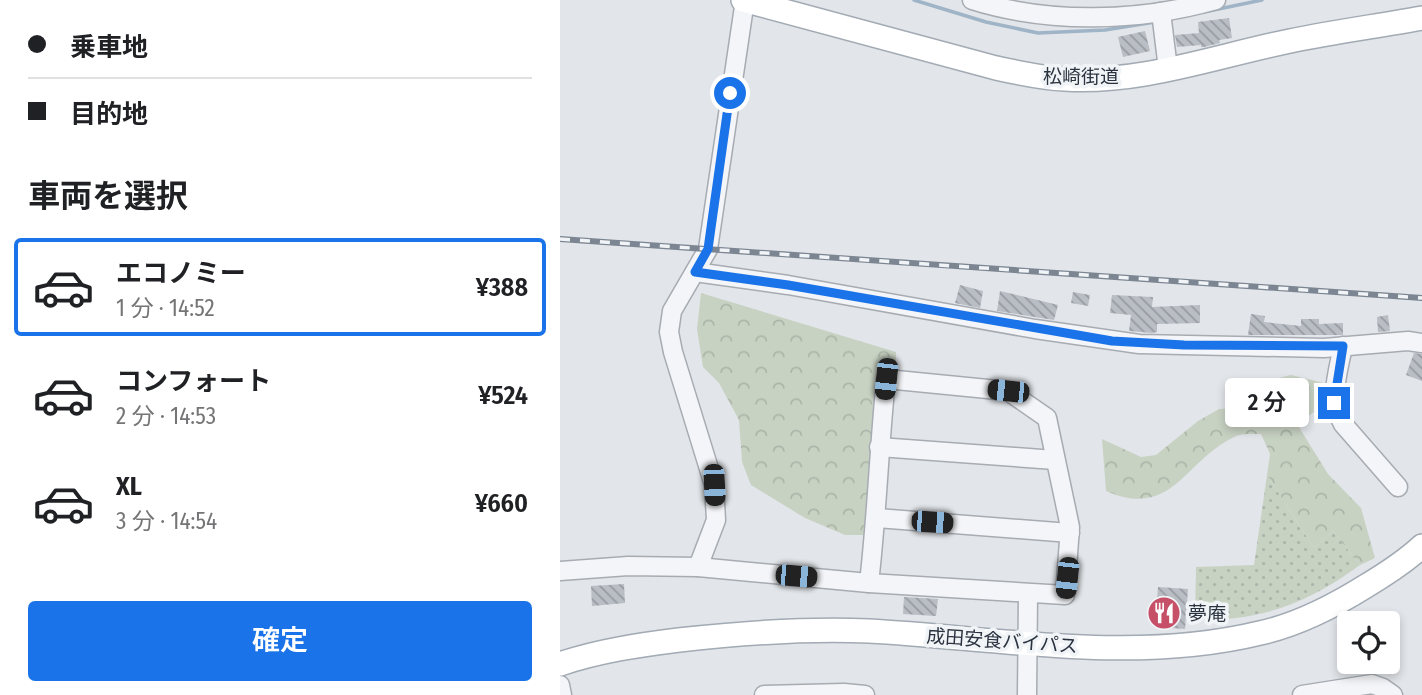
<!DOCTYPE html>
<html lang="ja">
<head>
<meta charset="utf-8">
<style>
	:root { --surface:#fff; --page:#f2f2f2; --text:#202124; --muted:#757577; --line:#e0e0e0; --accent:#1a73e8 }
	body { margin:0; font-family:"Fira Sans Condensed","Noto Sans JP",sans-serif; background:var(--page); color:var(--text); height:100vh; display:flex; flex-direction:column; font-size:26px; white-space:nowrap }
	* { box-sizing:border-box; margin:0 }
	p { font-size:23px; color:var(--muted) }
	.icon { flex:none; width:38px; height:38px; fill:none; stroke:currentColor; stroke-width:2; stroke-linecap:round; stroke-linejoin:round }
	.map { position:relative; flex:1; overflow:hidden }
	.side { display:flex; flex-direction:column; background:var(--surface); width:560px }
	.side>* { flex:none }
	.guide { display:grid; align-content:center; height:154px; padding:0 28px; background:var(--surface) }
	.controls { position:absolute; left:777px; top:611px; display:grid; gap:14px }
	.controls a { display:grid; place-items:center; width:63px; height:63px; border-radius:7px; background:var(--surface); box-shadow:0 4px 10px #0003; font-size:35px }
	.end { position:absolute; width:32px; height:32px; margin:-16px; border:9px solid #1a73e8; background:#fff; box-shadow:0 0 0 4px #fff }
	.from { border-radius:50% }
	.bubble { position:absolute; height:49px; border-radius:7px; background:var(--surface); box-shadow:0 4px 10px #0003; font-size:23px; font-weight:600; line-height:49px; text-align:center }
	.car { position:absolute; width:21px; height:42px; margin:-21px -10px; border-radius:9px; box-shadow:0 0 5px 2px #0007; background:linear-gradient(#222 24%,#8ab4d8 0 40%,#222 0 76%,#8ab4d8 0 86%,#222 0) }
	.guide b { display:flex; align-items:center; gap:24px; height:66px; font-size:26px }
	.guide b+b { border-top:2px solid var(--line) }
	.guide i { width:18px; height:18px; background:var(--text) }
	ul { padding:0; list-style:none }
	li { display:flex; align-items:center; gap:21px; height:98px; margin:0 14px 10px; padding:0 14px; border:4px solid transparent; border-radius:7px }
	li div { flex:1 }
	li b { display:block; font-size:26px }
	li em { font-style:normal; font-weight:600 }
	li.active { border-color:var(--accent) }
	li>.icon { width:63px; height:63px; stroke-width:1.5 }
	h2 { padding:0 28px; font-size:32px; line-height:84px }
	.cta { display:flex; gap:14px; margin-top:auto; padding:14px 28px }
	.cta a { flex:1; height:80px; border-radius:7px; background:var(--accent); color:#fff; font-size:28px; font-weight:600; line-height:80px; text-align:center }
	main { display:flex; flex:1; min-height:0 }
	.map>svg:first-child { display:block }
	.grass { fill:url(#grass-dots) }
	.forest { fill:url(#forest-crowns) }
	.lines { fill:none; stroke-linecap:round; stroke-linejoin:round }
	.stream { stroke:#9fb4c6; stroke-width:3.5 }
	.building { fill:url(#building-back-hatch) }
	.minor-casing { stroke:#a7acb3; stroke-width:21 }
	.major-casing { stroke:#a2aab4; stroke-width:26 }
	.minor { stroke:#f4f5f8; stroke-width:18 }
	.major { stroke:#fff; stroke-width:23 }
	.rail-casing { stroke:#7c8592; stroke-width:6 }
	.rail { stroke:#f1f4f7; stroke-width:3.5; stroke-dasharray:10; stroke-linecap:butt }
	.route { stroke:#1a73e8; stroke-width:9 }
	.labels { text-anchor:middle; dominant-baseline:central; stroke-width:7; stroke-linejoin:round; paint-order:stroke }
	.street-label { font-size:19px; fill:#2b3340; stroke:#f1f4f7 }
	.poi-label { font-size:19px; fill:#2b3340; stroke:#f1f4f7; text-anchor:start }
</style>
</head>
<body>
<main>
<section class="side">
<div class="guide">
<b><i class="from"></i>乗車地</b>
<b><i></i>目的地</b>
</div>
<h2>車両を選択</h2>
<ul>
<li class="active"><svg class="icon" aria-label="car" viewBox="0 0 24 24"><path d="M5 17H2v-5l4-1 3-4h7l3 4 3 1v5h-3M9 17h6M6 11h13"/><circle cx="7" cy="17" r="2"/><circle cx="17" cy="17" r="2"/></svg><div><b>エコノミー</b><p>1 分 · 14:52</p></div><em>¥388</em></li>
<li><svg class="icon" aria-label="car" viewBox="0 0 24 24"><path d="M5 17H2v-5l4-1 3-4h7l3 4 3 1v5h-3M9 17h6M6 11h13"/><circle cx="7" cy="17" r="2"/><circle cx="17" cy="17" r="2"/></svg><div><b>コンフォート</b><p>2 分 · 14:53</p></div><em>¥524</em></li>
<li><svg class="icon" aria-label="car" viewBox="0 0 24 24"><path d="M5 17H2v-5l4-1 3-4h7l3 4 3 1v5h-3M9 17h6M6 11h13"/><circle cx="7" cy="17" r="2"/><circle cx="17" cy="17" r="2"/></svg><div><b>XL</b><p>3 分 · 14:54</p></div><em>¥660</em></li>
</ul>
<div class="cta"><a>確定</a></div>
</section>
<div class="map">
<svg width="862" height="695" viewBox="0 0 862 695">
	<defs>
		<pattern id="grass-dots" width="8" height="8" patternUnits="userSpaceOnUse" patternTransform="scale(1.75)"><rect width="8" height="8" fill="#c8d2c3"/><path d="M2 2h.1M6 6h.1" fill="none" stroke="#acb5a9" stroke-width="1.8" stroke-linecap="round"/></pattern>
		<pattern id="forest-crowns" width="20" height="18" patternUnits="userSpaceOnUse" patternTransform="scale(1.75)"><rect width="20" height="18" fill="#c8d2c3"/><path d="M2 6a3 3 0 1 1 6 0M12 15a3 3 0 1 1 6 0" fill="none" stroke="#acb5a9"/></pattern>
		<pattern id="building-back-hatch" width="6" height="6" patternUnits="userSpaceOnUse" patternTransform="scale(1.75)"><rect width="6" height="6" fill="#b9bec5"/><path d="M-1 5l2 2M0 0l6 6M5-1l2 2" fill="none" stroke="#979ba1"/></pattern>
	</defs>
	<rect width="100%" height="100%" fill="#e2e5e9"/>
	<path class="grass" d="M707,475L754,548L773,531L800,565C747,604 701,621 635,620L636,567L694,565Z"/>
	<g class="forest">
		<path d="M141,293L336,352V376L319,373L309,535H285L245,518L191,485L182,462L179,420L159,383L143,367L137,329Z"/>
		<path d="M731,375L768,384L767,403L737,424L768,474L801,508L815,558L800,565L773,531L754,548L707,475L710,454L701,434C693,434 681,433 674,437C624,461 612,520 546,491L542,439L581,457L596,455L638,421L659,409L682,408L715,379Z"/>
	</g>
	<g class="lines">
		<g class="stream">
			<path d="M354,0L426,22L478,33L545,30L595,22"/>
			<path d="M644,12L702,0"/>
		</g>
	</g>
	<g class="building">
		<path d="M669,18L672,38L659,40L660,43L644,47H641V45L617,47L615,35L639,33L638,22Z"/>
		<path d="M585,31L590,51L563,57L558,37Z"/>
		<path d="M400,285L423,291L420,308L395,303Z"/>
		<path d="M440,291L498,305L494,320L437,311Z"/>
		<path d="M513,292L530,295L528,306L511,303Z"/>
		<path d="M552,295L593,297L592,307L640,305V323L597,324V332L592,333L569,331L571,315L550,313Z"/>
		<path d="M691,314L705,316L704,322L741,326V319H759V324L783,323V335H688Z"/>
		<path d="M828,315L830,331L818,332L817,317Z"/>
		<path d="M854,353L862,354V381L846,375Z"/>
		<path d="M64,584L65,603L32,606L31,586Z"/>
		<path d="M598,587L628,589L625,629L595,627Z"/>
		<path d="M344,597L378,599L376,616L343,614Z"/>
	</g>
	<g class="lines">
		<defs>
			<g id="minor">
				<path d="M412,0C488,24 579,22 656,0"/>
				<path d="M601,12L608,69"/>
				<path d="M135,272L228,285L475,329L579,344L764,348L848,341L862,343"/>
				<path d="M783,346C778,373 768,399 783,424L838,487"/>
				<path d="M326,379L448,391L487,418L510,527L505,595L309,583C317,515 319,447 326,379Z"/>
				<path d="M319,447L495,460"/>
				<path d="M317,518L510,533"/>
				<path d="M138,567L156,520L154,485L113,352L109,332L112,311L148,249L185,0"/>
				<path d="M0,571L68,566L138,567L309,583"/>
				<path d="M0,685L2,695"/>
				<path d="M204,695L284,693L305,695"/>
				<path d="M467,695L468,594"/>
				<path d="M742,695L812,684L823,688L833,695"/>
			</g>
			<g id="major">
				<path d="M183,0L436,68C459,73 481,78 504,79C581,84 656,56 730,41C774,32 818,26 862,18"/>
				<path d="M0,664C38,651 79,645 119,640C182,633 246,628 309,631C439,638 572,664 700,633C737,625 774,606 806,586C826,574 845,562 862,546"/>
			</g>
		</defs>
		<use href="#minor" class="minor-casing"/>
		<use href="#major" class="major-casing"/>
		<use href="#minor" class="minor"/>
		<use href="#major" class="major"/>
		<defs>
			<path id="rail" d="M0,239L862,298"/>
		</defs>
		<use href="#rail" class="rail-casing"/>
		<use href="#rail" class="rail"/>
	</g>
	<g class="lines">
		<path class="route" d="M170,93L148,249L135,272L228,285L552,341L624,345L783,346L774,403"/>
	</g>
	<defs>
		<symbol id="restaurant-disc" viewBox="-11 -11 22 22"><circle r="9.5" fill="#c55067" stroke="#f1f4f7"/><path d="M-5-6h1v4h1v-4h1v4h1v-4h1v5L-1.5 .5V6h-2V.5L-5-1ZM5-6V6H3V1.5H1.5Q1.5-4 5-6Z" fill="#fff"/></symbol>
	</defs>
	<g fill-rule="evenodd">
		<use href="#restaurant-disc" x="585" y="594" width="38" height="38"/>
	</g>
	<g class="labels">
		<g class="street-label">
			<text x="521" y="76">松崎街道</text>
			<text transform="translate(442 641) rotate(4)">成田安食バイパス</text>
		</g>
		<g class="poi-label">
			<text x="628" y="613">夢庵</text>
		</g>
	</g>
</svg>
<div class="controls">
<a><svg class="icon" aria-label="locate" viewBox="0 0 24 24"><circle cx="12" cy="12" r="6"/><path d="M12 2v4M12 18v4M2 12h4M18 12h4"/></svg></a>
</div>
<i class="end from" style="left:170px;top:93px"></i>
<i class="end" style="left:774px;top:403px"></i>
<div class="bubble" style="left:665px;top:378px;width:84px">2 分</div>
<i class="car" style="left:326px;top:379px;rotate:186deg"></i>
<i class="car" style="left:448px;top:391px;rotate:276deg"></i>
<i class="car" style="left:154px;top:485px;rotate:177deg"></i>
<i class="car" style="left:372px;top:522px;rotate:94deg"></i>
<i class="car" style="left:236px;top:576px;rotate:95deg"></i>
<i class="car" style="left:507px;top:578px;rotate:186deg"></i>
</div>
</main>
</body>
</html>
